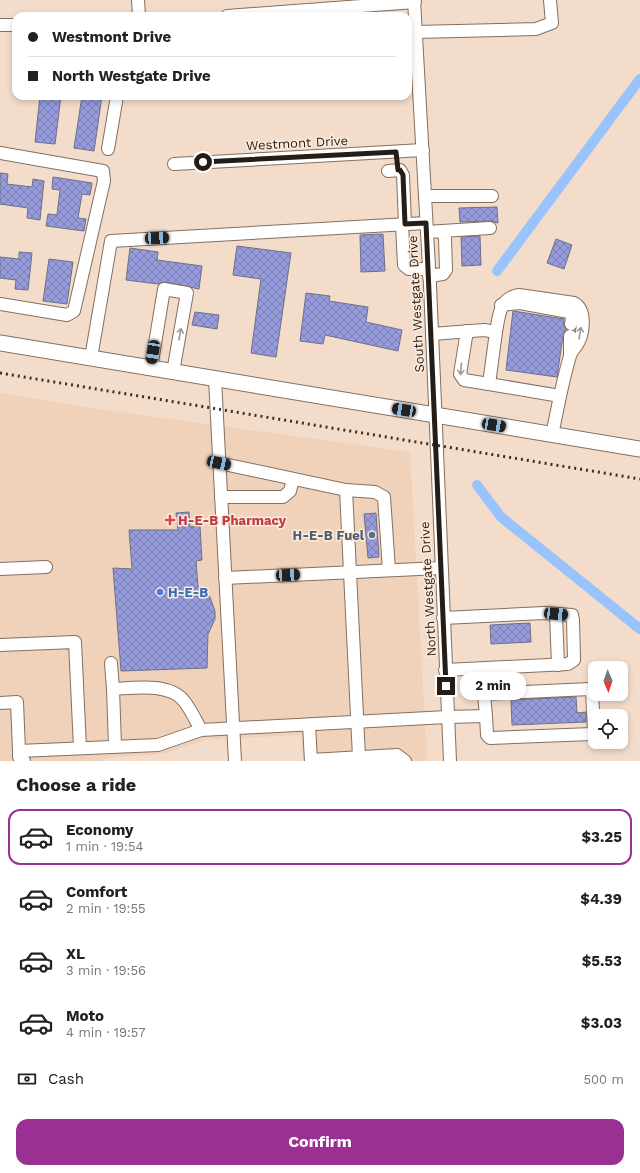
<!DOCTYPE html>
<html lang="en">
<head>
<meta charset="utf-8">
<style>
	:root { --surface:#fff; --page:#f6f6f6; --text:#222; --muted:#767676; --line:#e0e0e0; --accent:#9a3092 }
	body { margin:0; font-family:"Work Sans",sans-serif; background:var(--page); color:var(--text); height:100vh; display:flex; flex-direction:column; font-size:15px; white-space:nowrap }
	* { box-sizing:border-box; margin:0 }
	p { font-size:13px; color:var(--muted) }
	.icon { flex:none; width:22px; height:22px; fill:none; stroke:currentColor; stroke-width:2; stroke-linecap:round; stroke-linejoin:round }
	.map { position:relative; height:761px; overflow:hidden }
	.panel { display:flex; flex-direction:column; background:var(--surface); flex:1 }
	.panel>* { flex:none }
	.hud { position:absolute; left:12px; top:12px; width:400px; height:88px; border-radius:12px; box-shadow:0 2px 6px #0003; display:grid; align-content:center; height:88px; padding:0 16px; background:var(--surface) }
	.needle { width:26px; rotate:178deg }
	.fabs { position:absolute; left:588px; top:661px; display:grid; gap:8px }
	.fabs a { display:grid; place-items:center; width:40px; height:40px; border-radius:8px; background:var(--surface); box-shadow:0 2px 6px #0003; font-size:20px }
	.end { position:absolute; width:18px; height:18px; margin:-9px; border:5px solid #241c15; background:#fff; box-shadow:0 0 0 2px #fff }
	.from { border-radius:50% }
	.bubble { position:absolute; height:28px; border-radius:12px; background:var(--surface); box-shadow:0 2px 6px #0003; font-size:13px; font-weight:700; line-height:28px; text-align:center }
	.car { position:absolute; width:12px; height:24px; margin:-12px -6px; border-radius:5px; box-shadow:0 0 3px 1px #0007; background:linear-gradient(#222 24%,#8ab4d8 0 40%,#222 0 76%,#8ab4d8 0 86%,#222 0) }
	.hud b { display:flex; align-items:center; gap:14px; height:38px; font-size:15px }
	.hud b+b { border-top:1px solid var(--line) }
	.hud i { width:10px; height:10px; background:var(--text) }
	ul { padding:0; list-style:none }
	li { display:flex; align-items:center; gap:12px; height:56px; margin:0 8px 6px; padding:0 8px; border:2px solid transparent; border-radius:12px }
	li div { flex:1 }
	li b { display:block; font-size:15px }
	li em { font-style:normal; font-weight:700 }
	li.selected { border-color:var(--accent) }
	li>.icon { width:36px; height:36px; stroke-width:1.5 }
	h2 { padding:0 16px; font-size:18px; line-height:48px }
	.pay { display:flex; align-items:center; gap:10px; height:44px; padding:0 16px; font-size:15px }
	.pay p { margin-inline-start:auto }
	.action { display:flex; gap:8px; margin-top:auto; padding:8px 16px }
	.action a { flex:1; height:46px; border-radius:12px; background:var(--accent); color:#fff; font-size:16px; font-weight:700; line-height:46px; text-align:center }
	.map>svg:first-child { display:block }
	.built { fill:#f0d2bb }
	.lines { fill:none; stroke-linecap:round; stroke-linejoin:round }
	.canal { stroke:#98c3fd; stroke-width:10 }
	.building { fill:url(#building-cross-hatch); stroke:#6d7086 }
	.minor-casing { stroke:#846f5f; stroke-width:14 }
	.major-casing { stroke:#846f5f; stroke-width:17 }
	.minor { stroke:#fff; stroke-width:12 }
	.major { stroke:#fff; stroke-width:15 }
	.rail { stroke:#392f27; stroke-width:3; stroke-dasharray:2 4; stroke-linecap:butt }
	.oneway { stroke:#9c9996 }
	.route { stroke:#241c15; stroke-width:5 }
	.health-dot { fill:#e0444e; stroke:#fdeadb; stroke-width:1.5 }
	.service-dot { fill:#5c6f8a; stroke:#fdeadb; stroke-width:1.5 }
	.shop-dot { fill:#3f7fe0; stroke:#fdeadb; stroke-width:1.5 }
	.labels { text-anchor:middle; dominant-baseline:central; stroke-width:3; stroke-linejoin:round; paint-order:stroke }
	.street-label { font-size:13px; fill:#241c15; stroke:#fdeadb }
	.health-label { font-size:13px; font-weight:bold; fill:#be3a42; stroke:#fdeadb; text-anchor:start }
	.service-label { font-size:13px; font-weight:bold; fill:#4e5e75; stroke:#fdeadb; text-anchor:end }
	.shop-label { font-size:13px; font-weight:bold; fill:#366cbe; stroke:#fdeadb; text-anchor:start }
</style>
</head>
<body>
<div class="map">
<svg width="640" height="761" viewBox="0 0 640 761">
	<defs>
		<pattern id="building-cross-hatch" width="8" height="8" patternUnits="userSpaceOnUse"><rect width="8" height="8" fill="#969bdc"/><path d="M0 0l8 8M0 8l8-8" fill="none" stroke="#7a7eb1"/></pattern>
	</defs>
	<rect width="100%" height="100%" fill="#f3dcca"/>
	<path class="built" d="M0,393L98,409L410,452L427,761H303L301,735L205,740L163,754L104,758L103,761H0Z"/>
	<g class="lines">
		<g class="canal">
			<path d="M497,271L640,79"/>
			<path d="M477,485L501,517L640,629"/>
		</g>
	</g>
	<g class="building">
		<path d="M40,96H61L55,144L35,142Z"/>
		<path d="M82,96H102L94,151L74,148Z"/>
		<path d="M0,173L8,174L7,184L32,187L33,179L44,181L40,220L27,218L28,208L0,204Z"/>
		<path d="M53,177L92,183L90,195L82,194L78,218L86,219L84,231L46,226L48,214L57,215L60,190L52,189Z"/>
		<path d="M497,207L498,223L490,221L460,222L459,208Z"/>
		<path d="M383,234L385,271L361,272L360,235Z"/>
		<path d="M480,236L481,265L462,266L461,237Z"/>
		<path d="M556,239L572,245L564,269L547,263Z"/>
		<path d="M237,246L291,253L276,357L251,353L261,279L233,275Z"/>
		<path d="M130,248L158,252L157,260L202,266L199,289L165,282L158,284L126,280Z"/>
		<path d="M19,252L32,253L28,290L15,289L16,280L0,278V257L19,259Z"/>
		<path d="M49,259L73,262L67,304L43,301Z"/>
		<path d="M306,293L330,296L329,301L368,307L366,322L402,330L398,351L325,335L323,344L300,341Z"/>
		<path d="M513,311L564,319V326L566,330L563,336L557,377L506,370Z"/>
		<path d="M195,312L219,315L217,329L192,325Z"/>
		<path d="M189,512L190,527L200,526L202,560L196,561L198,587L210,597L215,611V619L208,634L207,668L121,671L113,568L132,569L129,530H178L176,513Z"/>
		<path d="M376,513L379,557L368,558L364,514Z"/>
		<path d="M530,623L531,642L491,644L490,625Z"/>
		<path d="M576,697L577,713L586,712V722L512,725L511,700Z"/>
	</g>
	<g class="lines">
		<defs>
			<g id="minor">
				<path d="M138,0L139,16"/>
				<path d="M414,0L430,285L450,761"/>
				<path d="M227,16L415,2"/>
				<path d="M0,25H16"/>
				<path d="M416,32L536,29L552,23L550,0"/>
				<path d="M108,149L117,96"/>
				<path d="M0,153L103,171L104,181L74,311L67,315L0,304"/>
				<path d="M174,164L423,150"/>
				<path d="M388,171L400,170L403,175L405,224"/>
				<path d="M425,196H492"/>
				<path d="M402,224L404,265L409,269H429"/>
				<path d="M442,231L490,228"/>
				<path d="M427,232L442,231L445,238L446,270L443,274L429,276"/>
				<path d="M501,305L520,303L569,312L572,317L571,324"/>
				<path d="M467,331L460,374L464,380L489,384"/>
				<path d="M496,332C499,316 499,298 519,295L574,303C586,309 584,332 578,343C576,347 571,351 570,356C566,369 563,383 560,396"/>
				<path d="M432,334L484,330L496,332L489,384L560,396L552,435"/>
				<path d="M570,354V336"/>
				<path d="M91,358L111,241L426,223"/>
				<path d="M151,368L164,289L187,293L173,372"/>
				<path d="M215,379L235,761"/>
				<path d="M219,463L346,490L375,492L384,497L389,570"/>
				<path d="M346,490L359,757"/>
				<path d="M221,497H283L290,491L293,479"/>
				<path d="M0,569L46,567"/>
				<path d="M225,578L440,568"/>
				<path d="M556,614L558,665"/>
				<path d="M443,618L544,613L572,615L573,620L574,660L568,664L445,670"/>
				<path d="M0,645L75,642L80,748"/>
				<path d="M111,663L113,689"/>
				<path d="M482,669L484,694"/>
				<path d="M0,703L17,702L19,751"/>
				<path d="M309,725L311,761"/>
				<path d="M115,746L113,689C133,688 169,682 184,701C191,710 196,721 201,730"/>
				<path d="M311,760L397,755L405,761"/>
				<path d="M24,761L19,757V751L158,745L201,730L447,717L486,716L487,735L490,738L592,734L594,732L592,691L590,689L484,694L486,716"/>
			</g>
			<path id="major" d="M0,343L640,449"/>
		</defs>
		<use href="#minor" class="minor-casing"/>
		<use href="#major" class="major-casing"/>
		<use href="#minor" class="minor"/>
		<use href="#major" class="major"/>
		<path class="rail" d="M0,373L640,479"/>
	</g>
	<defs><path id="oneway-shaft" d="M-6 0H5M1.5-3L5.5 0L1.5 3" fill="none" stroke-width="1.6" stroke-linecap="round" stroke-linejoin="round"/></defs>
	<g class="oneway">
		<use href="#oneway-shaft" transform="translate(580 333) rotate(-81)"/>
		<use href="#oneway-shaft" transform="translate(180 334) rotate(-80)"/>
		<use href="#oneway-shaft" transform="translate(461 369) rotate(94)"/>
	</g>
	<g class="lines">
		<path class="route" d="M203,162L396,152L398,170H400L403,175L405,224L426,223L446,686"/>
	</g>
	<path class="health-dot" d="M168 514h4v4h4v4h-4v4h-4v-4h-4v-4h4z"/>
	<circle class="service-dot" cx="372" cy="535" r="4"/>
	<circle class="shop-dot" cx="160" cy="592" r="4"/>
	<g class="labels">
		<g class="street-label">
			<text transform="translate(297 143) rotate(-3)">Westmont Drive</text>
			<text transform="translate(416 304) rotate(-93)">South Westgate Drive</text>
			<text transform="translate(428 589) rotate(-93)">North Westgate Drive</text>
		</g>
		<g class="health-label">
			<text x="178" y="520">H-E-B Pharmacy</text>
		</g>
		<g class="service-label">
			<text x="364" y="535">H-E-B Fuel</text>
		</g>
		<g class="shop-label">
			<text x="168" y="592">H-E-B</text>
		</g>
	</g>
</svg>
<div class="fabs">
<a><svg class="needle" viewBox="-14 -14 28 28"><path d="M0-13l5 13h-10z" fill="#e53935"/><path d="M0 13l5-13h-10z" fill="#767676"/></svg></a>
<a><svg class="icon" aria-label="locate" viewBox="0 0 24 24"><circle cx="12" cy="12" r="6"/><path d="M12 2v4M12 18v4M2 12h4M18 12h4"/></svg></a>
</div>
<i class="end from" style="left:203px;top:162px"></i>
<i class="end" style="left:446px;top:686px"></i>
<div class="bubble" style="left:460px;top:672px;width:66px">2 min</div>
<i class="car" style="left:157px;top:238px;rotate:87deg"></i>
<i class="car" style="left:153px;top:352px;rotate:189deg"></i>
<i class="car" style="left:404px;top:410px;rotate:279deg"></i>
<i class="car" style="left:494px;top:425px;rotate:99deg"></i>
<i class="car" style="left:219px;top:463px;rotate:102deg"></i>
<i class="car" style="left:288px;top:575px;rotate:87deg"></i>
<i class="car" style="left:556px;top:614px;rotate:96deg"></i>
<div class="hud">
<b><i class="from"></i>Westmont Drive</b>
<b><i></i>North Westgate Drive</b>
</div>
</div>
<section class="panel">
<h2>Choose a ride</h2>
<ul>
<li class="selected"><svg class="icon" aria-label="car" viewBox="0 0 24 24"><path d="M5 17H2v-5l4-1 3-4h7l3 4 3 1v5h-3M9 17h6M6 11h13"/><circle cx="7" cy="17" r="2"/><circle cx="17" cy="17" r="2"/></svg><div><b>Economy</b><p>1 min · 19:54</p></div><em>$3.25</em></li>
<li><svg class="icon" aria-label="car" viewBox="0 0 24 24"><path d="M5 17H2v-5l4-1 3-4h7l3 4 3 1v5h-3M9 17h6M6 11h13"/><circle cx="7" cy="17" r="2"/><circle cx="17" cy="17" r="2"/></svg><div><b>Comfort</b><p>2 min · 19:55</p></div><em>$4.39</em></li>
<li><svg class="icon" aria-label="car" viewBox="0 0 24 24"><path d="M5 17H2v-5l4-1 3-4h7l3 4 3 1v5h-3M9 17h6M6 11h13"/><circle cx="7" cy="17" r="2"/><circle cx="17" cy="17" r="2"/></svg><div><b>XL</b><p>3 min · 19:56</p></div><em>$5.53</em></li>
<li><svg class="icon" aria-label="car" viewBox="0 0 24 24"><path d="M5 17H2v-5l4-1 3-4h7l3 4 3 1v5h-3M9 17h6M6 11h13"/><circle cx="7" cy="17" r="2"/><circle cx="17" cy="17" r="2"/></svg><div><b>Moto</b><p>4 min · 19:57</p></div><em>$3.03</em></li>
</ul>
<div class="pay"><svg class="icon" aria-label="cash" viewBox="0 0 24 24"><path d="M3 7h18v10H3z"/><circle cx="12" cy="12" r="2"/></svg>Cash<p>500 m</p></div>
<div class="action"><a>Confirm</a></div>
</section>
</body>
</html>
